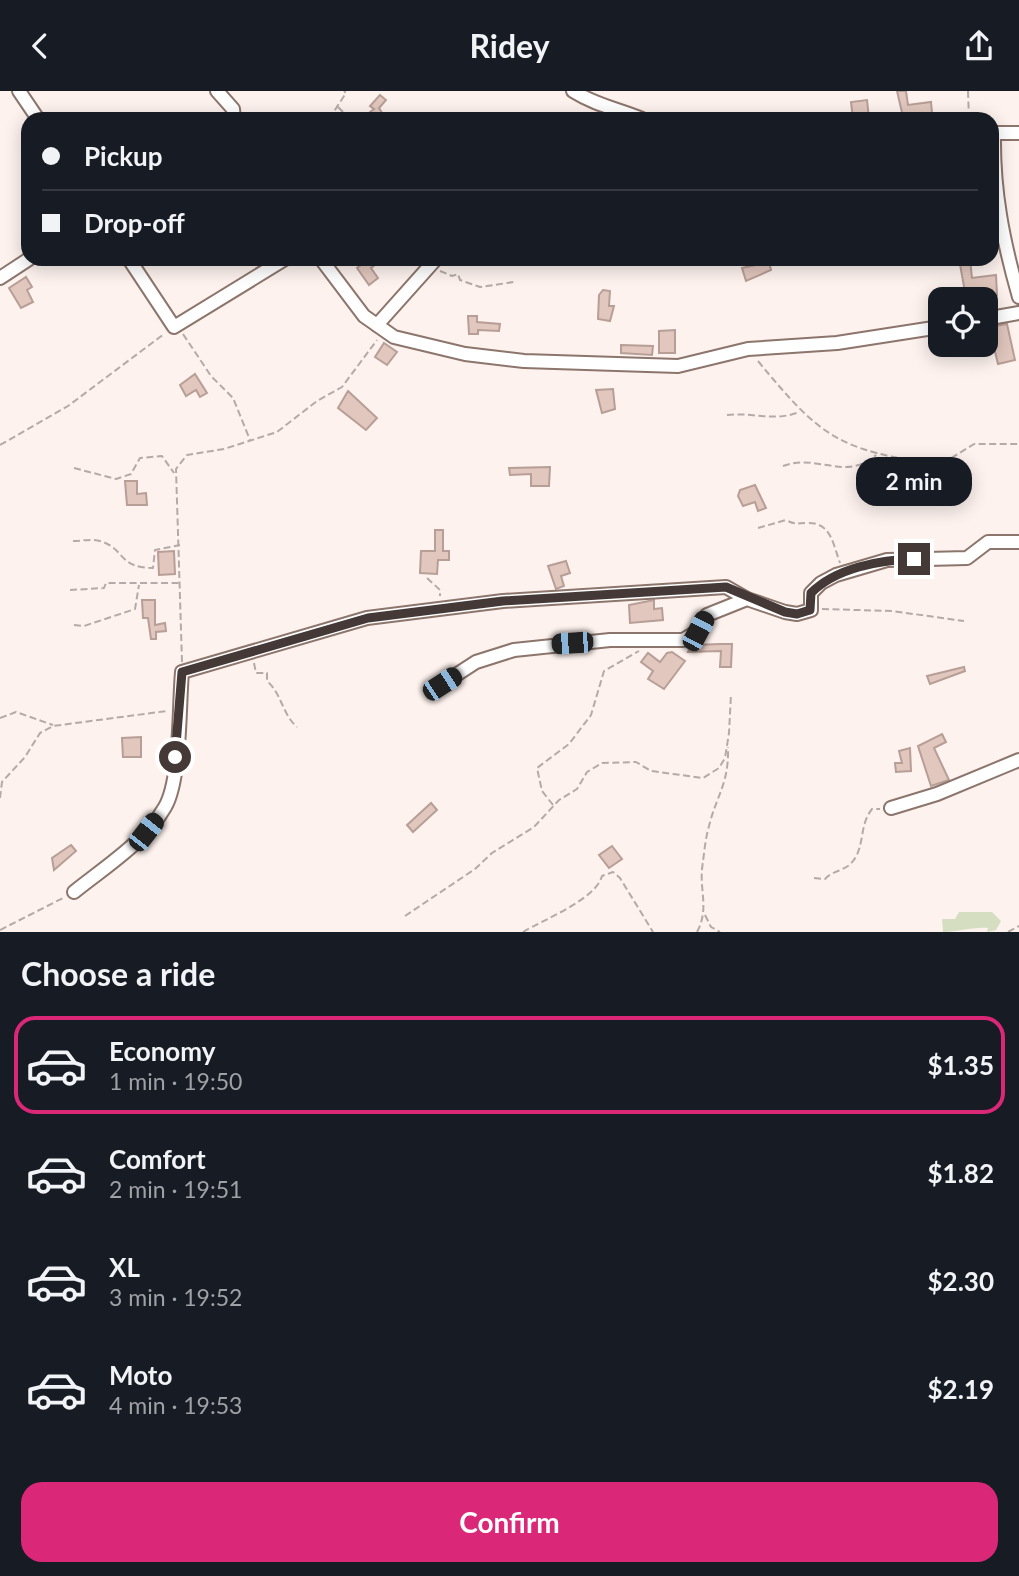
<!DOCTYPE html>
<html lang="en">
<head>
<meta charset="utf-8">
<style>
	:root { --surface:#171b24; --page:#20242c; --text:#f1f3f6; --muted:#9ea1a6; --line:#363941; --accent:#db2777 }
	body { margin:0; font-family:Lato,sans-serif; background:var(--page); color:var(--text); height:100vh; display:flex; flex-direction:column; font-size:26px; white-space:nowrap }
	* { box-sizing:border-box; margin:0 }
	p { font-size:23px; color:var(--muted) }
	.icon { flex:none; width:38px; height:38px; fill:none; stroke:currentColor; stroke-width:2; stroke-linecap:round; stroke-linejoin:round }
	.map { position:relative; height:841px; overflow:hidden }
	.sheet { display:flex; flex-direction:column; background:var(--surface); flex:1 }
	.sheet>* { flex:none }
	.hud { position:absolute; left:21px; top:21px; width:978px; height:154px; border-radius:21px; box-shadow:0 4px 18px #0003; display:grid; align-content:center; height:154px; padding:0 21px; background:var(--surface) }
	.tools { position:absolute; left:928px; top:196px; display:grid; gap:14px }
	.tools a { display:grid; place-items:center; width:70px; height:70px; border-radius:14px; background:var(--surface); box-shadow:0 4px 18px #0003; font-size:35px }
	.end { position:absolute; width:32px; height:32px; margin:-16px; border:9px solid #443936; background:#fff; box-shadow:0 0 0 4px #fff }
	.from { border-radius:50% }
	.bubble { position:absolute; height:49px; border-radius:21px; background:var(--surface); box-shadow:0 4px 18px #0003; font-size:23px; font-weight:700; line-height:49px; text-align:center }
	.car { position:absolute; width:21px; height:42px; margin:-21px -10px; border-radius:9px; box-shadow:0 0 5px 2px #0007; background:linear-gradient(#222 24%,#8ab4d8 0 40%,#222 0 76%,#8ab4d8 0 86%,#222 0) }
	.hud b { display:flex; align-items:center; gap:24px; height:66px; font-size:26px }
	.hud b+b { border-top:2px solid var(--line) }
	.hud i { width:18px; height:18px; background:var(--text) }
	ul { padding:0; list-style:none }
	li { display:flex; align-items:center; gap:21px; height:98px; margin:0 14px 10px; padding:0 7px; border:4px solid transparent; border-radius:21px }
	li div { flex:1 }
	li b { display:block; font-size:26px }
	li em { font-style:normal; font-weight:700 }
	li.current { border-color:var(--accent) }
	li>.icon { width:63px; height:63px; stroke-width:1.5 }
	h2 { padding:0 21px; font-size:32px; line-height:84px }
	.cta { display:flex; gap:14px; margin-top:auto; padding:14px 21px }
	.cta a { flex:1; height:80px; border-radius:21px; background:var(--accent); color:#fff; font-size:28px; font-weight:700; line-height:80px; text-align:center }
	header { display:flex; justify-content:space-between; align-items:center; height:91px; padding:0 21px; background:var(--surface); font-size:32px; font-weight:700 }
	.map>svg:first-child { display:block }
	.green { fill:#d6dec2 }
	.building { fill:#e1c7be; stroke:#b79e96; stroke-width:2 }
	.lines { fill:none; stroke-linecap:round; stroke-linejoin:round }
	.minor-casing { stroke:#8c756c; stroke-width:16 }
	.path { stroke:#b5aaa7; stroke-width:2; stroke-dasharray:7 3.5; stroke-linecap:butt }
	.minor { stroke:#fff; stroke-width:12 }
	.route { stroke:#443936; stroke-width:9 }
</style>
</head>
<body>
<header><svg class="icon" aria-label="back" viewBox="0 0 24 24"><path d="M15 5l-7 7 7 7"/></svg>Ridey<svg class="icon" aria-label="share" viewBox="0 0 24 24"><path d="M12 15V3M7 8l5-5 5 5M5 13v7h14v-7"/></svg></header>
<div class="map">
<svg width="1019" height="841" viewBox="0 0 1019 841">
	<rect width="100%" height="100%" fill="#fdf2ee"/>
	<path class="green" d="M959,821H992L1001,830L996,839L987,841L988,837C972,836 959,841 943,841L942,828H955Z"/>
	<g class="building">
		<path d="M897,0H906L908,14L931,11L932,22L903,26Z"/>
		<path d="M380,4L386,9L379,17L386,28H361L374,18L370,15Z"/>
		<path d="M867,9L869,28H853L851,11Z"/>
		<path d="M358,168H383L371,177L378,187L369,194L357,177L362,173Z"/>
		<path d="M959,168H970L972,187L996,184L997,204L988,206L982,200L965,201Z"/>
		<path d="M769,171L771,179L746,190L742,177Z"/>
		<path d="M26,186L32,196L27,199L33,211L21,217L9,197Z"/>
		<path d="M603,199L610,200L609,215H614L610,230L598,228L599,204Z"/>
		<path d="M468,225H477V231L500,233L499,240L478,239V243H469Z"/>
		<path d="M1007,233L1015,269L998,273L989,236Z"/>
		<path d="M675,239V262H659V240Z"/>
		<path d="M384,252L397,261L387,274L375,266Z"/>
		<path d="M621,254L653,255L652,264L621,262Z"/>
		<path d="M195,283L207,302L200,306L196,299L186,305L180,294Z"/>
		<path d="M613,298L615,318L602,322L596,299Z"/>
		<path d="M348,300L377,327L366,339L338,317Z"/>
		<path d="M550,376L549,395H531V383L510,384L509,377Z"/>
		<path d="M125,390H137V403L146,402L147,414H127Z"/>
		<path d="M755,394L766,417L758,420L755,411L743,415L738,405L740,399Z"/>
		<path d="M435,439H443V460H449V469H438L437,483L420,482L421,460H435Z"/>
		<path d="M174,460L175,483L159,484L158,461Z"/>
		<path d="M566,470L570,482L561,485L564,495L556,498L548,475Z"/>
		<path d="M142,509H155V534L165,532L166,540L156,541V548H151L148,527H143Z"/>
		<path d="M654,509V518L662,517L663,529L630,532L629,514Z"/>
		<path d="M721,553H732L731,576H720L721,560L688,561L692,554Z"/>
		<path d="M672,561L685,570L664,598L648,588L653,580L641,571L648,562L660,571L667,562Z"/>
		<path d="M964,576L965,580L930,593L927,585Z"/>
		<path d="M942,643L946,651L934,657L949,689L931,695L918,655Z"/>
		<path d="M141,646V666H123L122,647Z"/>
		<path d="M910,657L911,680L896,681L895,672H902L899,660Z"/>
		<path d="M431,712L437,719L413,741L407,734Z"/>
		<path d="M71,754L76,760L54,779L52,767Z"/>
		<path d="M612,755L622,768L609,777L599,764Z"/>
	</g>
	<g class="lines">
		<defs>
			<g id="minor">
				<path d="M19,0L38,28"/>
				<path d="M217,0L233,18L234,28"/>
				<path d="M573,0C595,14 618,18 642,28"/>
				<path d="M1019,42H994C993,100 1003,150 1019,206"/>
				<path d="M129,168L174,236L285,168"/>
				<path d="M321,168L364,225L394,246L465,263L524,270L678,275L748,258L837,252L940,236"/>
				<path d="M0,187L29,168"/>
				<path d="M985,228L1019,222"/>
				<path d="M377,234L436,168"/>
				<path d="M442,593L476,571L514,559L610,549H683L698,540L707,524L747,508L785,521L797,523L811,519V502L821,492L836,484L887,469L967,467L988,451H1019"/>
				<path d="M891,717L937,703L1019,669"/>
				<path d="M74,801C105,776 145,751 165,716C181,689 179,613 182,581L367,527L503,510L726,496L747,508"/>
			</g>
		</defs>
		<use href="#minor" class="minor-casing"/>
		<g class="path">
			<path d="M968,0L969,28"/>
			<path d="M338,16L350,28"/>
			<path d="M317,28L319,25L323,28"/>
			<path d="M329,28L346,2L344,0"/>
			<path d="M440,180L452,185L458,183L460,189L480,196L514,191"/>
			<path d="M183,243L211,285L233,307L250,349"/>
			<path d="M758,270C822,348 839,359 940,374L974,353H1019"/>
			<path d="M727,324C752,321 775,331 799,321"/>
			<path d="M0,354L68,315L164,243"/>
			<path d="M783,375C818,362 845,391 876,364"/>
			<path d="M74,377L116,388L131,383L140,367L162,365L174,382"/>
			<path d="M758,437L786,429C795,434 797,432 807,432C831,431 833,453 840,472"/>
			<path d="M73,450C83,450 94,447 103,451C125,459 119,477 153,477L155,459L180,454"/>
			<path d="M427,487L440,499V505"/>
			<path d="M70,499L104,497L106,492H181"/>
			<path d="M822,518L892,520L964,530"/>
			<path d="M74,534L84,535L135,518L139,494"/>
			<path d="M182,571L176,378L187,364L224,358L277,341L317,310L342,296L377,249"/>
			<path d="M254,572L256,582H267V590C282,603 282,623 297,636"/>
			<path d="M0,627L16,621L53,634"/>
			<path d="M0,707L2,691L25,666L40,642L53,635L167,620"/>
			<path d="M553,714L542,700L537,677L569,653L591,624L604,580L639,560"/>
			<path d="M814,787L825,788C833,779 846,780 853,770C865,755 859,734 872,718H880"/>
			<path d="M705,824L711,836L720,841"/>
			<path d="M405,825L475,778L492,762L534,736L559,709L577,698L587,681L602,672L636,671L651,680L703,687L719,677L725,667L729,642L731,603"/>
			<path d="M0,839L65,806"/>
			<path d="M523,841C545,828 596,808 602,785L613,781L620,787L653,841"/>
			<path d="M697,841C709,819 700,801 702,778C704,764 705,749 709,735C717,703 729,693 728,656"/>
			<path d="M1008,841L1019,835"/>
		</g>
		<use href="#minor" class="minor"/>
	</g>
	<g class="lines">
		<path class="route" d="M175,666L182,581L368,527L503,510L726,496L785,521L797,523L810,519L811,502C836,477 879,469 914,468"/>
	</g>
</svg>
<div class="tools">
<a><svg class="icon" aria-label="locate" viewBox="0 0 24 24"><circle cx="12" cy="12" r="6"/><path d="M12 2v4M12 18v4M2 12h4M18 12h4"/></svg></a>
</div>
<i class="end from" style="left:175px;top:666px"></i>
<i class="end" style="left:914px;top:468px"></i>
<div class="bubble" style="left:856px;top:366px;width:116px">2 min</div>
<i class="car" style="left:698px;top:540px;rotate:28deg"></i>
<i class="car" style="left:572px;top:552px;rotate:266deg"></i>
<i class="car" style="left:442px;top:593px;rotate:57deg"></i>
<i class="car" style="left:146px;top:741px;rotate:38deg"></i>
<div class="hud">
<b><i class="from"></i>Pickup</b>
<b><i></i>Drop-off</b>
</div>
</div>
<section class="sheet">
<h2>Choose a ride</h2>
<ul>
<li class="current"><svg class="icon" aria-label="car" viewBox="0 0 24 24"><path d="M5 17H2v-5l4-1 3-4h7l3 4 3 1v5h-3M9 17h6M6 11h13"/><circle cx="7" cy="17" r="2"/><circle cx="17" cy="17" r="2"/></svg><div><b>Economy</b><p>1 min · 19:50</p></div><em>$1.35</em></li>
<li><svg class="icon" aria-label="car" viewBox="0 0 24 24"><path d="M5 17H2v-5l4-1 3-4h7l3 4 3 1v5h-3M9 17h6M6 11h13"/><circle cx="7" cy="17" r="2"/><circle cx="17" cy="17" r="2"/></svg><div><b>Comfort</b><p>2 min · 19:51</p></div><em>$1.82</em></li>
<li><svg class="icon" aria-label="car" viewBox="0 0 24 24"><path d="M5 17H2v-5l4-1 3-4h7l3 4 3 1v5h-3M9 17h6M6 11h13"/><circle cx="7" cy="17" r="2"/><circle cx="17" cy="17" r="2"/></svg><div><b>XL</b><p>3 min · 19:52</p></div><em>$2.30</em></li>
<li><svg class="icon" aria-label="car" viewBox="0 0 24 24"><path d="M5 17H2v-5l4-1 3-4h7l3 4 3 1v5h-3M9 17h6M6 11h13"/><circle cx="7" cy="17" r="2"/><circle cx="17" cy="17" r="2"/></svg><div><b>Moto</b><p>4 min · 19:53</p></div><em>$2.19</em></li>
</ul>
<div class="cta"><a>Confirm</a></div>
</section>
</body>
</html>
